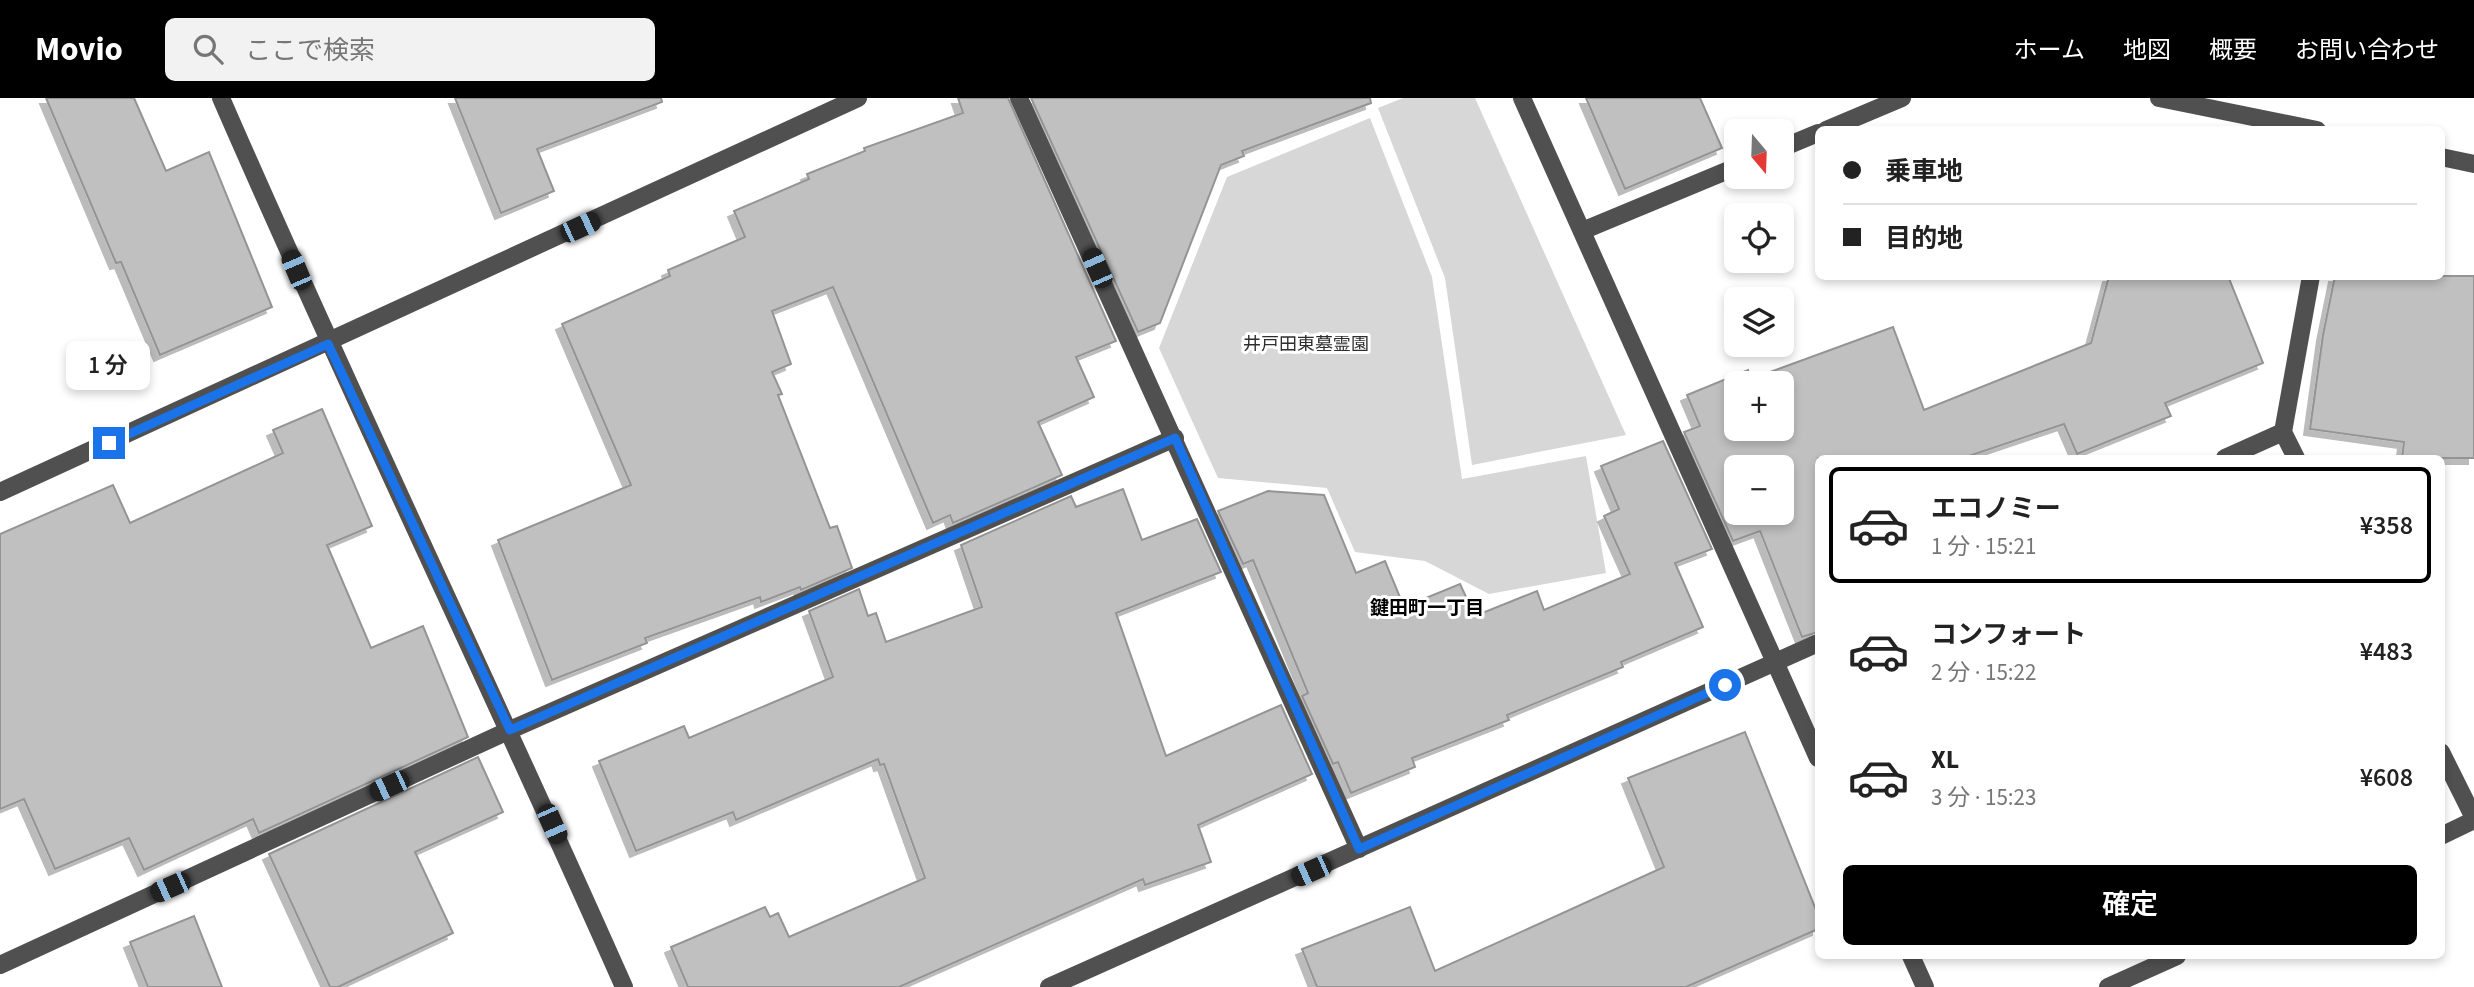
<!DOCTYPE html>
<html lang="ja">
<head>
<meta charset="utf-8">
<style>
	:root { --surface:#fff; --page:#f2f2f2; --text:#222; --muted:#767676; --line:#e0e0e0; --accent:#000 }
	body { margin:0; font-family:"Source Sans 3","Noto Sans JP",sans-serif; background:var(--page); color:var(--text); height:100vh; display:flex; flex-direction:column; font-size:26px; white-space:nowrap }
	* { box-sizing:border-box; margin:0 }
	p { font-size:23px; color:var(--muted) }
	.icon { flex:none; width:38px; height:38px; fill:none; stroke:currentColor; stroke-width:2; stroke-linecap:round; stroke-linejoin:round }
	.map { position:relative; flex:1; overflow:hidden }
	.side { position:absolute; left:1815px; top:357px; width:630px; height:504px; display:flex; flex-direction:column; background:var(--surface); border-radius:10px; box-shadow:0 4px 10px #0003 }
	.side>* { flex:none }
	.guide { position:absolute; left:1815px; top:28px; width:630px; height:154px; border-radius:10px; box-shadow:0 4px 10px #0003; display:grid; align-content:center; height:154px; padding:0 28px; background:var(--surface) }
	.needle { width:46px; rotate:161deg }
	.controls { position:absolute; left:1724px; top:21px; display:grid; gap:14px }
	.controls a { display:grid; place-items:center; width:70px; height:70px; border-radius:10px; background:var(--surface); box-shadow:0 4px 10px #0003; font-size:35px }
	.end { position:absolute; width:32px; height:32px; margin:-16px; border:9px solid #1a73e8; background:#fff; box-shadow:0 0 0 4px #fff }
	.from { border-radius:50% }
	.bubble { position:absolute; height:49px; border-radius:10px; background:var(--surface); box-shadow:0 4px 10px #0003; font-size:23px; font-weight:600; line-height:49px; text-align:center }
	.car { position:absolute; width:21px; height:42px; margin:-21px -10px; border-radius:9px; box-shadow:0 0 5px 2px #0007; background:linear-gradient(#222 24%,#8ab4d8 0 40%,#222 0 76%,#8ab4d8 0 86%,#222 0) }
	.guide b { display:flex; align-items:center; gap:24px; height:66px; font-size:26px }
	.guide b+b { border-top:2px solid var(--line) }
	.guide i { width:18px; height:18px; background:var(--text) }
	ul { padding:12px 0 0; list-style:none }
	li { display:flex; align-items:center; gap:21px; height:116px; margin:0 14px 10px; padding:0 14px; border:4px solid transparent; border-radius:10px }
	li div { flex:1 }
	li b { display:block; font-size:26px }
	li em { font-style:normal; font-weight:600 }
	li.on { border-color:var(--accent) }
	li>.icon { width:63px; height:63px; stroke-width:1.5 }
	.primary-button { display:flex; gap:14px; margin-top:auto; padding:14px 28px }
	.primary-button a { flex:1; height:80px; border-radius:10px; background:var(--accent); color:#fff; font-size:28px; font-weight:600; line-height:80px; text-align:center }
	header { display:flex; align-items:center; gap:42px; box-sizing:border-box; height:98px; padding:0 35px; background:var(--accent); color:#fff }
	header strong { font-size:33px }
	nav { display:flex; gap:38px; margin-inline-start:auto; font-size:24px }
	.search { width:490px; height:63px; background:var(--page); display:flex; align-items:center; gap:18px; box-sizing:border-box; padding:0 24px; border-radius:10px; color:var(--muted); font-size:26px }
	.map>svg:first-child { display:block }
	.green { fill:#d7d7d7 }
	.building { fill:#c0c0c0; stroke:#949494; stroke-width:2; fill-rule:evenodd; filter:url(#shadow) }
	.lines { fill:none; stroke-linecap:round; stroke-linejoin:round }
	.minor { stroke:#505050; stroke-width:18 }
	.route { stroke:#1a73e8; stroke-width:9 }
	.labels { text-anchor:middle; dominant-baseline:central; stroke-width:6; stroke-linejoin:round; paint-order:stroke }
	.park-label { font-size:18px; fill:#2e2e2e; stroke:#fff }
	.neighbourhood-label { font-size:19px; font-weight:bold; fill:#000; stroke:#fff }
</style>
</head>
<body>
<header>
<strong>Movio</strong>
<div class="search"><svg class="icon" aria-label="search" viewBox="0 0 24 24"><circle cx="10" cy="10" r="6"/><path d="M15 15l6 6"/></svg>ここで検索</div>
<nav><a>ホーム</a><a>地図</a><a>概要</a><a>お問い合わせ</a></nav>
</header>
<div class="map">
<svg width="2474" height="889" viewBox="0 0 2474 889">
	<defs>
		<filter id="shadow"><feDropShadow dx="-6" dy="6" stdDeviation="0" flood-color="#0004"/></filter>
	</defs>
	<rect width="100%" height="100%" fill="#fff"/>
	<g class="green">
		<path d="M1403,0H1475L1626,337L1472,367L1445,180L1378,10Z"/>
		<path d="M1370,20L1432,179L1462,381L1586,358L1606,475L1489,496L1425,463L1355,454L1327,390L1218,380L1159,250L1227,79Z"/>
	</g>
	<g class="building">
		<path d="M46,0H134L166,73L209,54L272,209L160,257L121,164L116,165Z"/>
		<path d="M455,0H661L662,4L537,51L554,93L501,115Z"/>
		<path d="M958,0H1008L1116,243L1076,259L1094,299L1038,324L1062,377L953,425L950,417L933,425L833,189L772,213L791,266L772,274L782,296L778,297L830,430L837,428L852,470L801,492L800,489L761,504L760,499L645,540L647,545L552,582L498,442L631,387L562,226L670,178L668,172L745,139L734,113L809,81L807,76L865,53L864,50L963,15Z"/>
		<path d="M1031,0H1370L1371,5L1242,53L1244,58L1221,67L1160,225L1138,234Z"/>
		<path d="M1586,0H1700L1722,50L1625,91Z"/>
		<path d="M2109,178H2228L2263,265L2165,305L2171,318L2077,356L2064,326L1963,360H1818V534L1802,539L1760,433L1733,443L1684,334L1700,328L1687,297L1748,272L1751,281L1893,229L1924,312L2091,245ZM1736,285H1782V331H1736ZM1736,369H1782V415H1736Z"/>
		<path d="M2335,178H2474V360H2402L2404,344L2310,331L2323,237Z"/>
		<path d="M322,311L372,428L327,447L371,550L423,528L468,639L259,735L253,721L144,772L129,740L55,771L24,701L0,711V436L113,387L130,425L283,355L273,332Z"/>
		<path d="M1663,343L1712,451L1675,465L1703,529L1621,564L1623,569L1507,617L1509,622L1412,660L1415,669L1351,695L1338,664L1333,666L1302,598L1308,595L1253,462L1243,466L1218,413L1268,393L1324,397L1356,475L1385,463L1404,509L1460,486L1475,518L1537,493L1544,512L1630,476L1604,418L1619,411L1601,368Z"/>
		<path d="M1123,391L1142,442L1197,421L1221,474L1116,515L1166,658L1281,607L1312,676L1198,727L1211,764L1145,787L1143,781L899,889H688L671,849L765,809L770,819L778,815L789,839L925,780L884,666L880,667L878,661L736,722L733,714L636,753L599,663L684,628L689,640L833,579L809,513L859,491L868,518L876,515L886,544L982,509L961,447L1071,398L1076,409Z"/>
		<path d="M1745,634L1818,817V831L1686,889H1317L1302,851L1410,809L1435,873L1664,769L1628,680Z"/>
		<path d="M478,659L503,714L415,754L453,835L338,889H330L269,756Z"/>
		<path d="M194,818L222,889H148L130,844Z"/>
	</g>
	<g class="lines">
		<g class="minor">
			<path d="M221,0C351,299 492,591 624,889"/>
			<path d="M1019,0L1359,751"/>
			<path d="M1522,0L1818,660"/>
			<path d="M2159,0L2317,32"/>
			<path d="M1826,32L1902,0"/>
			<path d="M1782,50L1818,35"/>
			<path d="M2441,59L2474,66"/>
			<path d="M1582,133L1736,69"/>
			<path d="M2225,360L2283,334"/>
			<path d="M2296,360L2283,334L2311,178"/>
			<path d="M0,394L858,0"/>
			<path d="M2441,654L2474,720"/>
			<path d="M2441,738L2474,722"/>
			<path d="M1911,858L1925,889"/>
			<path d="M0,867L510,632L1175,340"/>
			<path d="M1049,889L1818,545"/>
			<path d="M2108,889L2177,858"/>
		</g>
	</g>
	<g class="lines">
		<path class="route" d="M109,345L328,246L510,632L1175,340L1359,751L1725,587"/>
	</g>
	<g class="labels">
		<g class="park-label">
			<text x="1306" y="246">井戸田東墓霊園</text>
		</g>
		<g class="neighbourhood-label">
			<text x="1427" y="510">鍵田町一丁目</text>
		</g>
	</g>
</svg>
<div class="controls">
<a><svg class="needle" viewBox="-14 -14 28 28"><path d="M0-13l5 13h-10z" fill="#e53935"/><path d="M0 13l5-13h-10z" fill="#767676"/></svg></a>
<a><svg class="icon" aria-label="locate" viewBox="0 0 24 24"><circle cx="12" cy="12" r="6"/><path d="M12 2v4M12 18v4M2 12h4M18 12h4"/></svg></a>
<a><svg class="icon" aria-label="layers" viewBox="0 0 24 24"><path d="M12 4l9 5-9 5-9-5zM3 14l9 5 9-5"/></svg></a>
<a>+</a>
<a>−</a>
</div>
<i class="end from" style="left:1725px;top:587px"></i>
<i class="end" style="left:109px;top:345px"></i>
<div class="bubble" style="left:66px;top:243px;width:84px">1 分</div>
<i class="car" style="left:580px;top:129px;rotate:65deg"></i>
<i class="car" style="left:1097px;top:170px;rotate:336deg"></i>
<i class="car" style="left:296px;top:172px;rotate:337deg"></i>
<i class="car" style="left:389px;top:688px;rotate:245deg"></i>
<i class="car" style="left:552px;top:726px;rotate:156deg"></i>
<i class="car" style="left:1311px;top:773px;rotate:246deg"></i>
<i class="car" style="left:170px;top:789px;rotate:246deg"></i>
<div class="guide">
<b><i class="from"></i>乗車地</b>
<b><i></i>目的地</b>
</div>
<section class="side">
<ul>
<li class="on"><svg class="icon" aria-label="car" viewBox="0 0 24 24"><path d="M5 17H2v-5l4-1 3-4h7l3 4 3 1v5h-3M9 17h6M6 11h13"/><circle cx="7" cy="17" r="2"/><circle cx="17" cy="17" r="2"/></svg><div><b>エコノミー</b><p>1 分 · 15:21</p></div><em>¥358</em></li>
<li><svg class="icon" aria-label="car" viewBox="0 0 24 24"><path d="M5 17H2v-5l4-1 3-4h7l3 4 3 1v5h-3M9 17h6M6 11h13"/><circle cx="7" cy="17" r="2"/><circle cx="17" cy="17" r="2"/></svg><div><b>コンフォート</b><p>2 分 · 15:22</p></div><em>¥483</em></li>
<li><svg class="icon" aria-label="car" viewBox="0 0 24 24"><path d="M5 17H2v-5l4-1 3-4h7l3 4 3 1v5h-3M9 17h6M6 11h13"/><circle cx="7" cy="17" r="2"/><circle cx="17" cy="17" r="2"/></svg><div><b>XL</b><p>3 分 · 15:23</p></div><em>¥608</em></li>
</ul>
<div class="primary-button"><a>確定</a></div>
</section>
</div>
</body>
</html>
